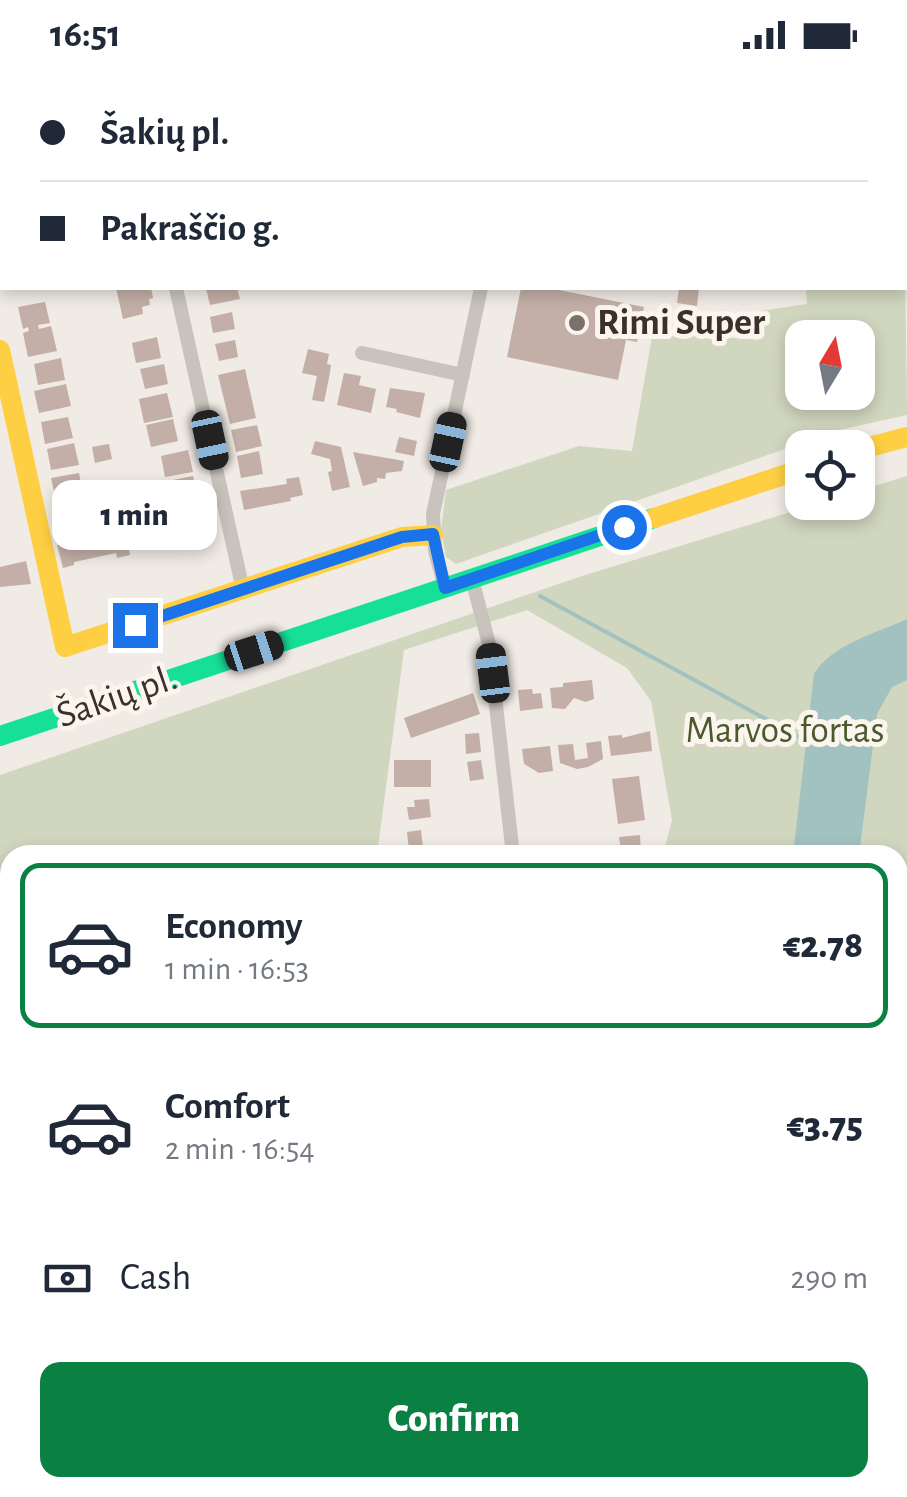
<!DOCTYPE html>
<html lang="en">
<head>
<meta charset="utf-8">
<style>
	:root { --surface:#fff; --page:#f2f2f3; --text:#1f2937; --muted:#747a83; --line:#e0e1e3; --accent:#0b8043 }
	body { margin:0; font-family:"Alegreya Sans",sans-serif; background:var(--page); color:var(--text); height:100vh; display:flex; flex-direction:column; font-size:38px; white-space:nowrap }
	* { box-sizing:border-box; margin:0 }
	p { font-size:32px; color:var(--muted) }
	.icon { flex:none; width:55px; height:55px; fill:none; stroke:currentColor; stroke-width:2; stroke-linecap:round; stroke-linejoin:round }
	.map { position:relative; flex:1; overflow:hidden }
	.drawer { position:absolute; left:0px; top:775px; width:908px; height:652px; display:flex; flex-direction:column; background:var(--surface); border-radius:30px 30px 0 0; box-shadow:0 5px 15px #0003 }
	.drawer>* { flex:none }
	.banner { position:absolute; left:0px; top:0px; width:908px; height:220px; box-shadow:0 5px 15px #0003; display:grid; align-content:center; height:220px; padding:0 40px; background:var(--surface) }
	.needle { width:65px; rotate:10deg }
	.fabs { position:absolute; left:785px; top:250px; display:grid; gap:20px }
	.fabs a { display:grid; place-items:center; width:90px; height:90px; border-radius:20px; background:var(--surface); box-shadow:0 5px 15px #0003; font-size:50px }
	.end { position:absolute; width:45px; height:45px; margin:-22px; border:12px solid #1a73e8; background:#fff; box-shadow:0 0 0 5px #fff }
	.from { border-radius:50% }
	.bubble { position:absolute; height:70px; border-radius:20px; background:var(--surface); box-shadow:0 5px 15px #0003; font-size:32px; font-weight:800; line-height:70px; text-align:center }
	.car { position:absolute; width:30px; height:60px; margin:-30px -15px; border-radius:12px; box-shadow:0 0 8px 2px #0007; background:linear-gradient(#222 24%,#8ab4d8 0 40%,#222 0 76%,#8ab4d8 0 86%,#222 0) }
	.banner b { display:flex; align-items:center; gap:35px; height:95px; font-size:38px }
	.banner b+b { border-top:2px solid var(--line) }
	.banner i { width:25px; height:25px; background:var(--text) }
	ul { padding:18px 0 0; list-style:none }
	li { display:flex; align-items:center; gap:30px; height:165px; margin:0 20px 15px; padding:0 20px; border:5px solid transparent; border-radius:20px }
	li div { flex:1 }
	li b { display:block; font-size:38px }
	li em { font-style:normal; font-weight:800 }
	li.on { border-color:var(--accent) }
	li>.icon { width:90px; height:90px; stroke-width:1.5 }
	.pay { display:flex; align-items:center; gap:25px; height:110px; padding:0 40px; font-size:38px }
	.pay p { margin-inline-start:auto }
	.primary-button { display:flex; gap:20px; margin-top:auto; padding:20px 40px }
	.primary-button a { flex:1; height:115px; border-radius:20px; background:var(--accent); color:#fff; font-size:40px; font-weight:800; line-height:115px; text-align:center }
	.status { display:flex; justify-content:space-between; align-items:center; height:70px; padding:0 50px; background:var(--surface); direction:ltr }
	.status svg { height:28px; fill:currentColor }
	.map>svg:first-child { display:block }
	.green { fill:#d1d6bf; fill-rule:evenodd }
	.water { fill:#a1c2c1 }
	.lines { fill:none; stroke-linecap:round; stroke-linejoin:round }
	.stream { stroke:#a1c2c1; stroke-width:4 }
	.building { fill:#c3afa7 }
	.street { stroke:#c9c3be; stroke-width:14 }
	.fast { stroke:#16e098; stroke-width:20 }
	.slow { stroke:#ffcf43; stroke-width:20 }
	.route { stroke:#1a73e8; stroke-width:12 }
	.poi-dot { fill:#7a716c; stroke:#fbf5ee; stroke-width:4 }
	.labels { text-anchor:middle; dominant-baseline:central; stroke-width:10; stroke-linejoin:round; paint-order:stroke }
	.poi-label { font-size:38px; font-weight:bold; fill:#3b302b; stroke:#fbf5ee; text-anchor:start }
	.street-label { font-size:38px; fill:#3b302b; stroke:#fbf5ee }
	.park-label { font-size:38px; fill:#4a5a2e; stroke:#fbf5ee }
</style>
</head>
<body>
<div class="status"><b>16:51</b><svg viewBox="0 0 49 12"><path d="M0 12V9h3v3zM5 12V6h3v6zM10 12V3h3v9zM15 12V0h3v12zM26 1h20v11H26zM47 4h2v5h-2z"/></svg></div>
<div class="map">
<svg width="907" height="1427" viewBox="0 0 907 1427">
	<rect width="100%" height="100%" fill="#f0ebe5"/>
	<g class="green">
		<path d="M905,193L907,345L839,360L456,494L446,487L441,460L446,420L579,376L632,381L653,261L758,270L761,241L807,234L806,218H905ZM802,268H858V322H802Z"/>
		<path d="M907,406V1313H898V785H663L672,750L651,631L627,598L527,540L404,580L377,785H10V1136L0,1139V705L582,506L820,433L858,432V421Z"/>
		<path d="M494,1418H701L698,1427H495Z"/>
	</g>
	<path class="water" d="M907,549V610L892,617L877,644L859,785H793L814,604C832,574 877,563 907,549Z"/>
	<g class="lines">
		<path class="stream" d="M540,526L808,672"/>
	</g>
	<g class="building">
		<path d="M116,218H151L153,228L149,229L150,235L142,237L143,244L123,249Z"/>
		<path d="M206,218H237L240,229L210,235Z"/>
		<path d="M521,218H549L644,237L637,272L626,270L618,310L507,287Z"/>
		<path d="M679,218H699L697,236L677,233Z"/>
		<path d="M45,232L50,253L38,255L39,259L51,256L57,281L28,287L23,263L29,261L28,257L23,259L18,237Z"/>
		<path d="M232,242L235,259L213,263L210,247Z"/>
		<path d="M157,267L161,288L136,293L132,273Z"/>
		<path d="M235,270L238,287L219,291L215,274Z"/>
		<path d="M308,279L329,284L327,294L331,295L329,308L324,332L312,330L317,306L302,303Z"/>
		<path d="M61,288L65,310L38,315L34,294Z"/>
		<path d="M164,294L168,314L145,319L140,299Z"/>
		<path d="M245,299L256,348L230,354L218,305Z"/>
		<path d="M344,303L361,306L359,315L376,319L371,343L337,335Z"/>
		<path d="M66,314L71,336L39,343L34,321Z"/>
		<path d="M390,318L425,323L420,348L396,342L397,339L386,337Z"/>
		<path d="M167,323L173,347L144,353L139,329Z"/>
		<path d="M68,347L73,368L45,374L41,352Z"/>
		<path d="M173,349L178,371L151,377L146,355Z"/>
		<path d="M257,355L262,376L236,382L231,360Z"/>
		<path d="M399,367L417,371L414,386L395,382Z"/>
		<path d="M315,371L341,377L350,417L332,421L328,402L332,401L330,389L311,384Z"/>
		<path d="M74,373L79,395L51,400L47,379Z"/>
		<path d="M109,374L112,389L95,393L92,377Z"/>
		<path d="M188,380L193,402L165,407L161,386Z"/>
		<path d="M259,381L263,404L241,408L237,386Z"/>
		<path d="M353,382L404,391L402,401L386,403L385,409L377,408V412L363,416Z"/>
		<path d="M79,403L83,425L56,430L51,408Z"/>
		<path d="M193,406L197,428L173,433L168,411Z"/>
		<path d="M299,407L303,425L290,428L291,431L244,440L240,421L287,414L286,409Z"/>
		<path d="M81,430L86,452L61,457L57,435Z"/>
		<path d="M208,440L212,460L176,464L143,474L139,454Z"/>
		<path d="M125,460L130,485L117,488L116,483L74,492V495L63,498L57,475Z"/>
		<path d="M26,491L31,514L0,517V497Z"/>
		<path d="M592,610L594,629L586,632L574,628L565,639L552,638L550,618L563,617V613Z"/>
		<path d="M532,619L533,624L541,623L543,638L520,641L518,620Z"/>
		<path d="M473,623L480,644L411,668L404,648Z"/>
		<path d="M650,661L652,681L611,686L608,666L622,665V668Z"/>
		<path d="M479,663L481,682L466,684L465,664Z"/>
		<path d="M601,671L603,689L588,697L577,699L560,693L558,675L573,674L575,690L588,688L586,673Z"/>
		<path d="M550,676L553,701L539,703L524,694L522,679Z"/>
		<rect x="394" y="690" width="37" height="27"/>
		<path d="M481,690L484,709L470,711L467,692Z"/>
		<path d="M639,706L645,750L618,754L612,709Z"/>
		<path d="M429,729L431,747L409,750L407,737H415L414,730Z"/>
		<path d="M421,760L423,779L409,781L407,762Z"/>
		<path d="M640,765L641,785H604L621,780L619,767Z"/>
		<path d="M0,1324L10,1325V1359L0,1358Z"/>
		<path d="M0,1400L10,1401V1427H0Z"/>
		<path d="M425,1418H471L472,1427H426Z"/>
		<path d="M814,1418H872L867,1425L859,1427H811Z"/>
	</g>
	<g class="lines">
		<g class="street">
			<path d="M128,0L129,2"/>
			<path d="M527,2V0"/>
			<path d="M823,2L824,0"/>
			<path d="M905,63H907"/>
			<path d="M176,218L243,520"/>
			<path d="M362,283L463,305"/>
			<path d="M472,509L489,574L513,785"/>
			<path d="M445,518L435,481L433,444L481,218"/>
			<path d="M0,1200L10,1196"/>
			<path d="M106,1418L107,1427"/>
			<path d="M213,1418L214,1427"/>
			<path d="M308,1418L309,1427"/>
			<path d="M406,1418L407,1427"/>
		</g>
		<path class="fast" d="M0,666L654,448"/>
		<g class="slow">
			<path d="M0,280L65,577L402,467L433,465"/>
			<path d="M858,380L907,367"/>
			<path d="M654,448L802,399"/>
		</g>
	</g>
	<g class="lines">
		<path class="route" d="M135,555L402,467L433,464L445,518L624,457"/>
	</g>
	<circle class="poi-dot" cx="577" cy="253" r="10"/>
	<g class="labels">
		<g class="poi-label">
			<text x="597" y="253">Rimi Super</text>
		</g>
		<g class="street-label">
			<text transform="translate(117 627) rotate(-19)">Šakių pl.</text>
		</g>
		<g class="park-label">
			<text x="785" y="661">Marvos fortas</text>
		</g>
	</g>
</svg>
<div class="fabs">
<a><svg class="needle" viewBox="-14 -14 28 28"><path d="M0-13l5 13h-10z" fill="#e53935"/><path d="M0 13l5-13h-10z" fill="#747a83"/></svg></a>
<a><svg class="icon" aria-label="locate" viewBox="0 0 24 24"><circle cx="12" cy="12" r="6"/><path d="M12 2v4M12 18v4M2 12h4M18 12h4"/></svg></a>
</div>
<i class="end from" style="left:624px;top:457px"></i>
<i class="end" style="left:135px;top:555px"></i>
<div class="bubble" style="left:52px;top:410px;width:165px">1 min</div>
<i class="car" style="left:210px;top:370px;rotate:168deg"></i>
<i class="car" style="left:448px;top:372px;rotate:12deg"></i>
<i class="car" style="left:254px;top:581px;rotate:72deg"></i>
<i class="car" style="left:493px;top:603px;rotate:353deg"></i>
<div class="banner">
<b><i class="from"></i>Šakių pl.</b>
<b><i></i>Pakraščio g.</b>
</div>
<section class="drawer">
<ul>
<li class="on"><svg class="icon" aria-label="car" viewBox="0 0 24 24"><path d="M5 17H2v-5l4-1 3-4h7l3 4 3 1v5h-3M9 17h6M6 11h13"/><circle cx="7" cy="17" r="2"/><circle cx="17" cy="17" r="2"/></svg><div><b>Economy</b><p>1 min · 16:53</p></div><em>€2.78</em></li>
<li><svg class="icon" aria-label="car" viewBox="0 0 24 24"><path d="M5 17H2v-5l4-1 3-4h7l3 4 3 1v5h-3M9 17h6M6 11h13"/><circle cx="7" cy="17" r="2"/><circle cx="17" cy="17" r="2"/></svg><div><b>Comfort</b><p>2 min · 16:54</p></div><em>€3.75</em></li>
</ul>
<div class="pay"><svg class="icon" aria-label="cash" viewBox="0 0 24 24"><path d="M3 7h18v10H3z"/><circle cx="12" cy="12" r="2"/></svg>Cash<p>290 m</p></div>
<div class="primary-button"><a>Confirm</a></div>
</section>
</div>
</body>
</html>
